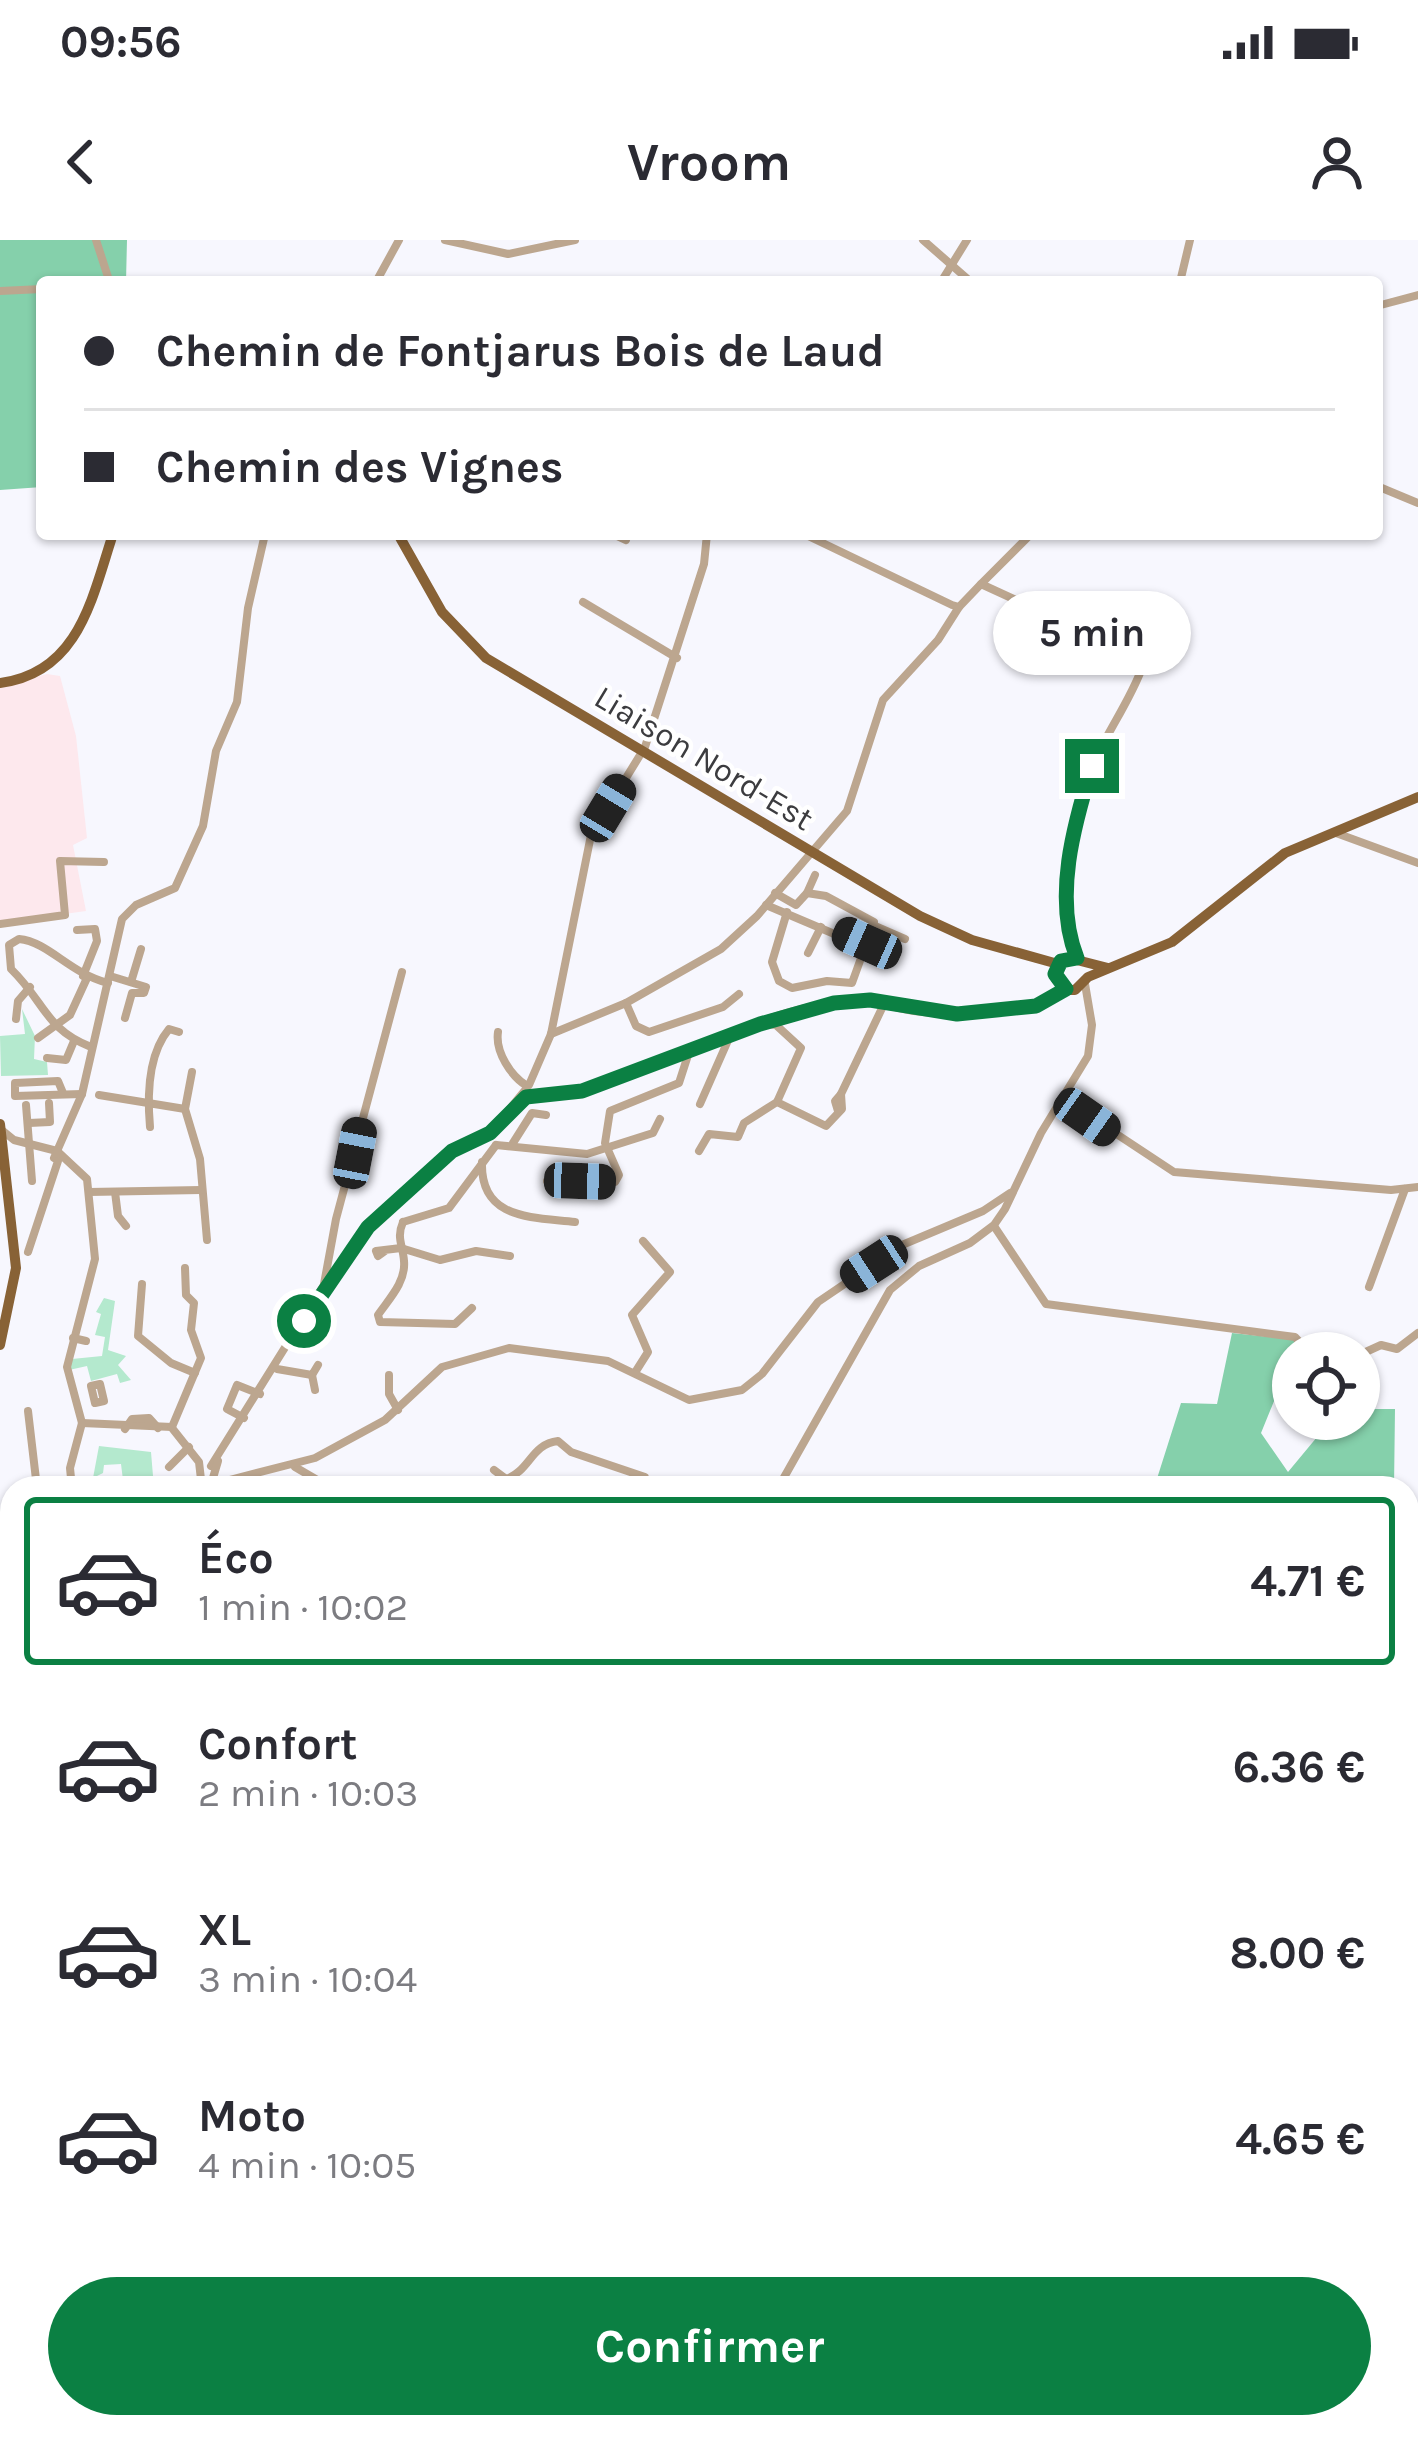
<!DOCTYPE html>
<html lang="fr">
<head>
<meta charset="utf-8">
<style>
	:root { --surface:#fff; --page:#f7f7f7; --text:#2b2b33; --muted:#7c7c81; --line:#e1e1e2; --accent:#0b8043 }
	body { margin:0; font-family:Karla,sans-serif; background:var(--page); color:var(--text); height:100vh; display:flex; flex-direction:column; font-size:45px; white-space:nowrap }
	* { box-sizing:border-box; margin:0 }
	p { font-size:39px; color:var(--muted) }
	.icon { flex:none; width:66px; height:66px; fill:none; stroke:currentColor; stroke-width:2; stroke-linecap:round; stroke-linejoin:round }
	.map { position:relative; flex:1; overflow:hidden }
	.sheet { position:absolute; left:0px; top:1236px; width:1419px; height:963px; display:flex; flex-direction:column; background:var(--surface); border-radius:36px 36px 0 0; box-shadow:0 3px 9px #0004 }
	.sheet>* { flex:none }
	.guide { position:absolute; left:36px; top:36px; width:1347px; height:264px; border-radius:12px; box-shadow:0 3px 9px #0004; display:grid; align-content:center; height:264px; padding:0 48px; background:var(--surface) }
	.buttons { position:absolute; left:1272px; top:1092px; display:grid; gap:24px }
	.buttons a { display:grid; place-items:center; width:108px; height:108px; border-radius:50%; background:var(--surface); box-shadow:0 3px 9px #0004; font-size:60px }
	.end { position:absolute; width:54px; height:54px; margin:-27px; border:15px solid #0b8043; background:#fff; box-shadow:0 0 0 6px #fff }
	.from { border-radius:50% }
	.bubble { position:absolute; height:84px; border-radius:42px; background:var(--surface); box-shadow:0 3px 9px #0004; font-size:39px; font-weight:700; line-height:84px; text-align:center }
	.car { position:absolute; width:36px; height:72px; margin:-36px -18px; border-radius:15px; box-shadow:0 0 9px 3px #0007; background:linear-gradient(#222 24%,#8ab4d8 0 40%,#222 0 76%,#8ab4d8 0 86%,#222 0) }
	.guide b { display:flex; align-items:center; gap:42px; height:114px; font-size:45px }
	.guide b+b { border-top:3px solid var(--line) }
	.guide i { width:30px; height:30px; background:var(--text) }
	ul { padding:21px 0 0; list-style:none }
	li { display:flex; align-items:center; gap:36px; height:168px; margin:0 24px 18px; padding:0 24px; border:6px solid transparent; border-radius:12px }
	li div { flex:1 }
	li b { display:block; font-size:45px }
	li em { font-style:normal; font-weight:700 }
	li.active { border-color:var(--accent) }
	li>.icon { width:108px; height:108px; stroke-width:1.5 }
	.action { display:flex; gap:24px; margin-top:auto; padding:24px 48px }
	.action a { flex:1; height:138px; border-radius:72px; background:var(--accent); color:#fff; font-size:48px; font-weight:700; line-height:138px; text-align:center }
	.status { display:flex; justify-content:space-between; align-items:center; height:84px; padding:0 60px; background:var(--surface); direction:ltr }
	.status svg { height:33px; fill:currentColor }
	header { display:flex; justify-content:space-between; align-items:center; height:156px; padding:0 48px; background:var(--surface); font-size:54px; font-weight:700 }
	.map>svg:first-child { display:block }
	.commercial { fill:#fde8ed }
	.green { fill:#b4e9ce }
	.forest { fill:#85d0ab }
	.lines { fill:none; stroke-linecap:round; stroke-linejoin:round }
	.minor { stroke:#bca68f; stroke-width:8 }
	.major { stroke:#886236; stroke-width:10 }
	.route { stroke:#0b8043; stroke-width:15 }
	.labels { text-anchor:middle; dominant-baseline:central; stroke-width:9; stroke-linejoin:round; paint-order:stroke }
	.street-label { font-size:33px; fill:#3c3c3f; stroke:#fff }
</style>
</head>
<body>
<div class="status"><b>09:56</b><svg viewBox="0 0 49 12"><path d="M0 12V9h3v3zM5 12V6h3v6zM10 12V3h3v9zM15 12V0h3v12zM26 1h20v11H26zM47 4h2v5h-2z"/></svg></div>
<header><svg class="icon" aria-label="back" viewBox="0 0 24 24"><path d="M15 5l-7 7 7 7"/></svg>Vroom<svg class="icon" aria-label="person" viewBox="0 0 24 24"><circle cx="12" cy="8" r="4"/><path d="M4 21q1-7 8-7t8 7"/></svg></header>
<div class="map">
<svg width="1418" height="2197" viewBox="0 0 1418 2197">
	<rect width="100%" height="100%" fill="#f7f7fe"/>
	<path class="commercial" d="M47,434L60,436L76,496L87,598L73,605L86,671L0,683V447Z"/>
	<g class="green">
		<path d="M22,769L35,796L34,819L47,822L48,835L1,836L0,796L25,794Z"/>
		<path d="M104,1058L115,1061L108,1110L126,1116L118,1125L131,1140L120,1143L117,1134L91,1141L87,1126L69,1130L72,1119L102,1116L105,1097L95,1095L101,1074L96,1072Z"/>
		<path d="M99,1206L151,1212L154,1248H124L121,1224L104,1225L103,1233L93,1238Z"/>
	</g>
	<g class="forest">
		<path d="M0,0H127L126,42H42V247L0,250Z"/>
		<path d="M1232,1093L1299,1100L1261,1193L1288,1232L1332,1179H1359V1169H1395L1394,1248H1154L1181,1163L1217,1164Z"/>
		<path d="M1409,2101L1418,2102V2197H1009L1010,2187H1407Z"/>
	</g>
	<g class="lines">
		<g class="minor">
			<path d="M96,0L108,37L104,42"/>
			<path d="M445,0L508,14L575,0"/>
			<path d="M923,0L971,42"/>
			<path d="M376,42L399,0"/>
			<path d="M941,42L967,0"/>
			<path d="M1180,42L1190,0"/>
			<path d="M0,51L42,49"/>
			<path d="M1377,66L1418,55"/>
			<path d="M1377,246L1418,263"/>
			<path d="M613,294L626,300"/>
			<path d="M804,294L952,365L959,367L981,344L1140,417L1142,428C1129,463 1106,493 1092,527C1070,581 1054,663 1077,718"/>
			<path d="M981,344L1031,294"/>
			<path d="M583,362L677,418"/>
			<path d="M1336,593L1418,623"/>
			<path d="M775,653L796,665L807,653L826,656L874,682L852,743L827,741L792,748L779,741L772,722L787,672"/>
			<path d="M807,653L815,635"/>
			<path d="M766,665L865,707"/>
			<path d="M0,684L65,675L60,621L104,622"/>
			<path d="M875,686L905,699"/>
			<path d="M77,690L95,689L97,701L83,736"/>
			<path d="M808,713L821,687"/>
			<path d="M110,736L146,747L144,753H132L125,778"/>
			<path d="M131,742L141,709"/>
			<path d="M626,763L636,786L649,792L723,767L739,754"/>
			<path d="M16,779L18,761L30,747"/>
			<path d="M498,792C495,812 511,836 527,846"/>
			<path d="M551,794L626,763L721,709L757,676L847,571L883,460L938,400L959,367"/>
			<path d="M38,798L70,775L87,738"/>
			<path d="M91,807C45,789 45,762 11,729L9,705L19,699C49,702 69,733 108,743"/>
			<path d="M47,818L66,820L74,801"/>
			<path d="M192,832L185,869L200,919L207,1000"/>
			<path d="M529,845L551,794L591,595L645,507L704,324L707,294"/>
			<path d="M63,853L58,841L15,843V856L82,854"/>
			<path d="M841,854L884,764"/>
			<path d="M99,855L185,869"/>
			<path d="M1062,858L1174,932L1391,950L1418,947"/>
			<path d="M519,861C540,848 559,857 581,851C671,828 757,767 851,761C873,759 893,768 914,771C965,778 1022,776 1066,750"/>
			<path d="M777,862L826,886L842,869L841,854L835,861L838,871"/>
			<path d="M700,864L730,796"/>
			<path d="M26,865L32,941"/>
			<path d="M29,883L50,882L49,863"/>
			<path d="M150,887C147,853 148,814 169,789L179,792"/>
			<path d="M3,891L14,900L57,911L87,939L95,1019L67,1127L82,1183"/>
			<path d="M513,903L532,873L546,875"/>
			<path d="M496,905L587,914L653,893L660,879"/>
			<path d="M699,911L709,894L738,897L744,883L777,862L801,808L776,785L768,784"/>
			<path d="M54,918L82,854L122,679L136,665L175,648L203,586L216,511L237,462L248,368L265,294"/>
			<path d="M482,922C480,980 532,977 575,982"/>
			<path d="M547,941L615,942L619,935L605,903L610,871L679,843L690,809"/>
			<path d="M89,952L201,950"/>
			<path d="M115,952L118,976L126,986"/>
			<path d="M403,982C396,998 403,1005 404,1021C406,1042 389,1059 378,1075L380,1082L455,1084L472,1068"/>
			<path d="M403,982L449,968L496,905"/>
			<path d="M994,986L1046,1064L1295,1097L1310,1113"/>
			<path d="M385,1011L378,1016L376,1011L401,1008L440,1020L476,1011L510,1016"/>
			<path d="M28,1012L58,921"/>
			<path d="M142,1044L138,1096L171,1123L195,1133"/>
			<path d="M324,1044L336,979L402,732"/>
			<path d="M1369,1047L1405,949"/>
			<path d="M73,1098L86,1101"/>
			<path d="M1359,1115L1381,1105L1397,1109L1418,1093"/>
			<path d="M277,1129L312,1135L318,1125"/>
			<path d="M636,1131L648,1112L632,1075L670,1032L643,1001"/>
			<path d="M312,1135L315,1150"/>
			<path d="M389,1135V1154L398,1170"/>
			<path d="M100,1144L104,1161L95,1163L91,1146Z"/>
			<path d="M28,1171L37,1248"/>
			<path d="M244,1178L227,1169L237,1145L260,1154"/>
			<path d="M82,1183L172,1187"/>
			<path d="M172,1187L201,1118L191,1090L194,1063L186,1055L185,1028"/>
			<path d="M172,1188L199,1222L202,1248"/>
			<path d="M125,1189L132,1179L149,1178L158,1188"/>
			<path d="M211,1226L324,1045L368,987L452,911L490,893L526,849"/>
			<path d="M169,1227L189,1207"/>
			<path d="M295,1227L331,1248"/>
			<path d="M494,1230L506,1239C530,1231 531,1204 558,1201L571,1212L645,1237L646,1248"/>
			<path d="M214,1244L315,1218L385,1180L442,1127L509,1108L608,1121L689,1160L742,1150L762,1134L818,1062L902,1005L983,971L1010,953"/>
			<path d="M72,1248L70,1228L82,1183"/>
			<path d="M76,1248H103"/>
			<path d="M210,1248L218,1221"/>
			<path d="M778,1248L890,1050L919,1026L970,1003L994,985L1005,969L1041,893L1088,816L1092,785L1085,744"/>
			<path d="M0,1532L12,1531"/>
			<path d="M0,1538L12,1537"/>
			<path d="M1407,1639L1418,1635"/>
			<path d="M0,1756L12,1746"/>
			<path d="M0,1763L7,1750"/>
			<path d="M0,1776L2,1777"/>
			<path d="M1407,1979L1418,1983"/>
			<path d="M0,1981L12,1963"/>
			<path d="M0,1994L12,1999"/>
			<path d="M0,2054L12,2034"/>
			<path d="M1407,2097L1418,2098"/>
			<path d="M0,2118L12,2106"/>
			<path d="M166,2187L176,2197"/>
			<path d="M252,2187L258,2197"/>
			<path d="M285,2187L287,2197"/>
			<path d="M824,2187L825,2197"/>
			<path d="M120,2197L125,2187"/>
			<path d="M714,2197L734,2187"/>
			<path d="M784,2197L795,2187"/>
			<path d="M877,2197L879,2187"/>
		</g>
		<g class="major">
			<path d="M398,294L442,372L486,418L920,676L972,700L1058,724"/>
			<path d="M0,443C79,433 92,358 113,294"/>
			<path d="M1108,728L1069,718L1058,724L1056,739L1066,750H1075L1088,737L1172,702L1285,613L1418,557"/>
			<path d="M0,884L16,1028L0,1105"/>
			<path d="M1407,1469L1418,1458"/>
			<path d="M316,2187L319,2197"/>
			<path d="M1,2197L55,2187"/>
		</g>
	</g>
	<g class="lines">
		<path class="route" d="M304,1081L368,987L452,911L490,893L526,857L582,851L760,784L834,763L870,760L957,774L1036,766L1066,749L1055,734L1061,721L1077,718C1053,658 1074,584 1092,526"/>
	</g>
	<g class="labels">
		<g class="street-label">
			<text transform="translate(704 518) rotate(31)">Liaison Nord-Est</text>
		</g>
	</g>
</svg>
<div class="buttons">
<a><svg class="icon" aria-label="locate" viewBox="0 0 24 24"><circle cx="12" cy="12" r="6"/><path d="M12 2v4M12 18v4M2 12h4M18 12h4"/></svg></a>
</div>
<i class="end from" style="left:304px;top:1081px"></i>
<i class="end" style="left:1092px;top:526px"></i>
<div class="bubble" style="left:993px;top:351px;width:198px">5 min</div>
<i class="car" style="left:608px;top:568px;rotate:31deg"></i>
<i class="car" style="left:867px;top:703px;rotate:294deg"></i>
<i class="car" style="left:1087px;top:877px;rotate:125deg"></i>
<i class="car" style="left:355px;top:913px;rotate:11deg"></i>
<i class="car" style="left:580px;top:941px;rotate:92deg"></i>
<i class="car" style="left:874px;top:1024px;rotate:237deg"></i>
<div class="guide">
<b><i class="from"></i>Chemin de Fontjarus Bois de Laud</b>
<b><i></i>Chemin des Vignes</b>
</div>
<section class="sheet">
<ul>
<li class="active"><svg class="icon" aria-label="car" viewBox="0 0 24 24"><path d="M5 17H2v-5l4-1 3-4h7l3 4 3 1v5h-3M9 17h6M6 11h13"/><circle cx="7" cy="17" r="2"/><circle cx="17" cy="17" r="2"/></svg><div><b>Éco</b><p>1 min · 10:02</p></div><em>4.71 €</em></li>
<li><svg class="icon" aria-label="car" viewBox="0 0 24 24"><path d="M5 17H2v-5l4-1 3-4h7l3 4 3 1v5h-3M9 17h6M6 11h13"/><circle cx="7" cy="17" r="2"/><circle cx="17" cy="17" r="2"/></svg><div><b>Confort</b><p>2 min · 10:03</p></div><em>6.36 €</em></li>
<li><svg class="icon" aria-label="car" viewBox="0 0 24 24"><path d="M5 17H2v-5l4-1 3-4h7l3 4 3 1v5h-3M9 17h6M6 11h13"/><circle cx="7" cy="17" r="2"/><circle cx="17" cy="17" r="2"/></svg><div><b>XL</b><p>3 min · 10:04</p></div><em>8.00 €</em></li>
<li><svg class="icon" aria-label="car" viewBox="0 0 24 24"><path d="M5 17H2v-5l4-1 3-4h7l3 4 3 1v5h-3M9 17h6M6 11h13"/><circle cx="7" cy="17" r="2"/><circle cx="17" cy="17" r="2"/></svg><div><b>Moto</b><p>4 min · 10:05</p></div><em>4.65 €</em></li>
</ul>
<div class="action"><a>Confirmer</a></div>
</section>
</div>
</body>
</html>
